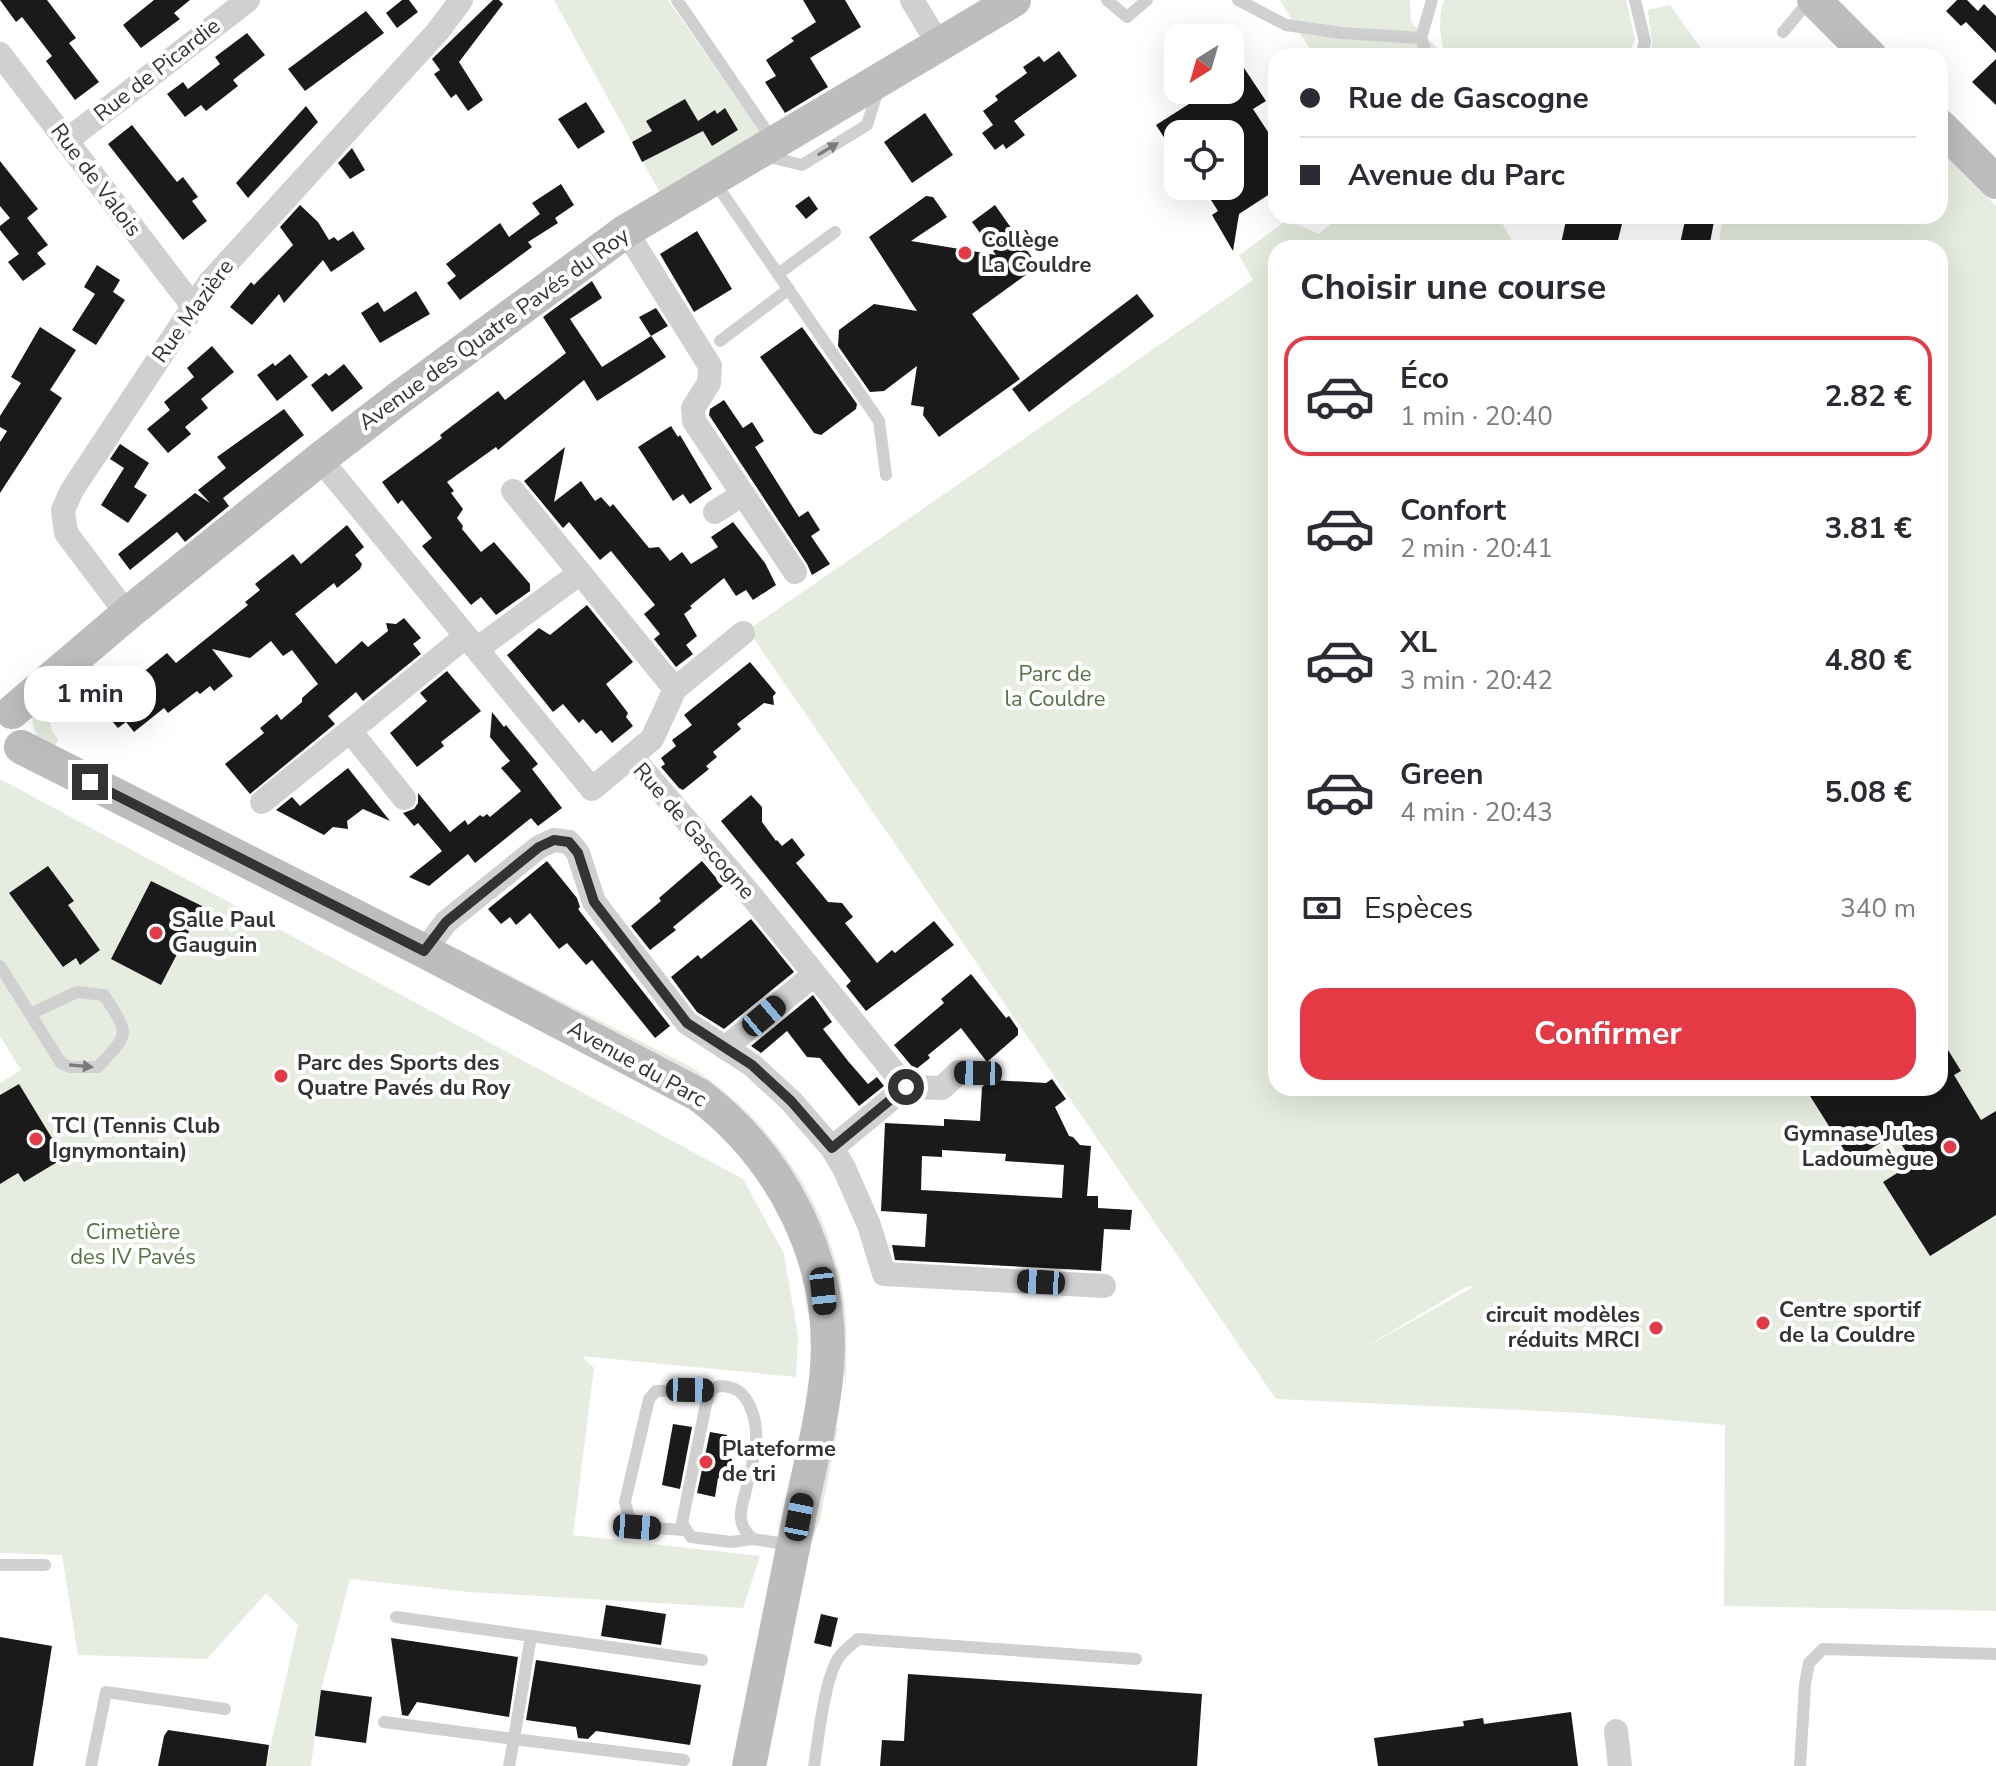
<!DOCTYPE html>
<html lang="fr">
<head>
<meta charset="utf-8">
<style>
	:root { --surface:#fff; --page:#f2f2f3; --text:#2b2b33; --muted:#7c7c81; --line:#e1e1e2; --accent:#e63946 }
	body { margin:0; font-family:"Nunito Sans",sans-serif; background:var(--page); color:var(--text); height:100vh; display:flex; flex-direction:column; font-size:30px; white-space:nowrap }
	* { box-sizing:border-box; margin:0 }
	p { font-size:26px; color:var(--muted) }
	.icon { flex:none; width:44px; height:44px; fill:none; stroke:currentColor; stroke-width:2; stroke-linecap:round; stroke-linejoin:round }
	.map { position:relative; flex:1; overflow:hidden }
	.sheet { position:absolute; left:1268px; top:240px; width:680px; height:856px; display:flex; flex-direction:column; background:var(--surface); border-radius:24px; box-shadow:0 8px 32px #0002 }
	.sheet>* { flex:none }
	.top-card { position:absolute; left:1268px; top:48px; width:680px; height:176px; border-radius:24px; box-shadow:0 8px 32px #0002; display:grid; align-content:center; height:176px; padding:0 32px; background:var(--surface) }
	.needle { width:52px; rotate:217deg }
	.buttons { position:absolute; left:1164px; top:24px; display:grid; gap:16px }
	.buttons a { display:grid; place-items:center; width:80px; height:80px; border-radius:16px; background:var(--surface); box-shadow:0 8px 32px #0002; font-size:40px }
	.end { position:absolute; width:36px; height:36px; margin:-18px; border:10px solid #333; background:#fff; box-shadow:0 0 0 4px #fff }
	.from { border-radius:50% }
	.bubble { position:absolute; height:56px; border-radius:24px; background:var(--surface); box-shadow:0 8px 32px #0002; font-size:26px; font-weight:700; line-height:56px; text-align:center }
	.car { position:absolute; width:24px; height:48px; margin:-24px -12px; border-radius:10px; box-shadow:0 0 6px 2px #0007; background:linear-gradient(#222 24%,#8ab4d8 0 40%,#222 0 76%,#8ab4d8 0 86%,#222 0) }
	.top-card b { display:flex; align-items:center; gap:28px; height:76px; font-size:30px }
	.top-card b+b { border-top:2px solid var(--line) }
	.top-card i { width:20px; height:20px; background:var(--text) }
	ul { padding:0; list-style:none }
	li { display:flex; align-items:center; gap:24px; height:120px; margin:0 16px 12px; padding:0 16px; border:4px solid transparent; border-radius:24px }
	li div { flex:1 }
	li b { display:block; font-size:30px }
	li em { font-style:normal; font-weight:700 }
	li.on { border-color:var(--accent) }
	li>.icon { width:72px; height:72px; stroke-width:1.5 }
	h2 { padding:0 32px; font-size:36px; line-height:96px }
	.pay { display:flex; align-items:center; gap:20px; height:88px; padding:0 32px; font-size:30px }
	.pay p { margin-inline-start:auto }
	.button { display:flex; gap:16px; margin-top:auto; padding:16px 32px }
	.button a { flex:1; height:92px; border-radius:24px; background:var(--accent); color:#fff; font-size:32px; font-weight:700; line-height:92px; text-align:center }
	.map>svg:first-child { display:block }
	.green { fill:#e6ecdf; fill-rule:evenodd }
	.building { fill:#1a1a1a; fill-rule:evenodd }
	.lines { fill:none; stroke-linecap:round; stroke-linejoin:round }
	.lane { stroke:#d0d0d0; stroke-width:12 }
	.street { stroke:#d0d0d0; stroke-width:24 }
	.secondary { stroke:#bdbdbd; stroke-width:34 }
	.oneway { fill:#7a7a7a }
	.route { stroke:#333; stroke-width:10 }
	.poi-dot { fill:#e63946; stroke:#fff; stroke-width:3 }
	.labels { text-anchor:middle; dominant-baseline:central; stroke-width:8; stroke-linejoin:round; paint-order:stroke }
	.street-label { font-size:22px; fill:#333; stroke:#fff }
	.poi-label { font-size:22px; font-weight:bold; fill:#333; stroke:#fff; text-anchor:start }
	.park-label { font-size:22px; fill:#56703f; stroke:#fff }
</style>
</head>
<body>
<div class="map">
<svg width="1996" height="1766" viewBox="0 0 1996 1766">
	<rect width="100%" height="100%" fill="#fff"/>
	<g class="green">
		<path d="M554,0H668L762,134L661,195Z"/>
		<path d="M1280,0H1410L1411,22L1436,47L1440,56H1314Z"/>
		<path d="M1444,0H1626L1635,39L1630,53L1616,56H1446C1439,39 1438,18 1444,0Z"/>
		<path d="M1670,5L1706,55L1705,56H1648L1652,45L1648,10Z"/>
		<path d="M1940,150L1996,206V1611L1724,1606L1725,1425L1584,1413L1276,1399L748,630L1253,280L1239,255L1287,220L1319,234L1340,216H1498L1516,248H1276V1088H1940V248H1718L1723,216H1940ZM1472,1286L1473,1287L1354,1354L1466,1287Z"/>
		<path d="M45,701L52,730L58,740L52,752C39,741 32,732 32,716Z"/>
		<path d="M0,779L743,1179L784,1254L798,1336L796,1377L582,1356L594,1368L573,1535L760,1556L743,1608L470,1592L350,1579L321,1690L311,1766H266L298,1625L266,1593L207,1659L78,1655L62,1555L0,1553V1083L21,1070L0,1036Z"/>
		<path d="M458,949L691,1067C773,1121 831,1204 844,1302C848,1329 846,1356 846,1382L786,1172L458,952Z"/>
		<path d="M835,1428H838L820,1520L810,1543Z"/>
	</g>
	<g class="building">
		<path d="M0,0H47L76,38L69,43L99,82L75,100L46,61L52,56L22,17L16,22Z"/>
		<path d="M154,0H190L174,13L180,19L141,48L123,25Z"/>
		<path d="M402,0H409L418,12L397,28L386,13Z"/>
		<path d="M493,0H499L503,4L459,62L483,100L468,111L456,94L451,98L434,74L440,70L432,59Z"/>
		<path d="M803,0H845L861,27L810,58L828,87L785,113L765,82L776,76L766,60L794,41L791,38L816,22Z"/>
		<path d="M1957,0H1967L1978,11L1984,4L1996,16V53L1966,22L1961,26L1946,11Z"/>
		<path d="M366,11L384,33L305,91L288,69Z"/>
		<path d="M247,33L265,55L233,80L238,86L206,111L201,105L185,117L167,94L183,82L188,89L220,64L215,57Z"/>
		<path d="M1059,51L1077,76L1014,121L1025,135L1006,149L1003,144L995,150L982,133L993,125L983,111L998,100L995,96L1027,73L1023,67L1039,56L1044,62Z"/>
		<path d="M1996,59V105L1972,82Z"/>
		<path d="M1244,68L1266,101L1253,109L1276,144V190L1239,214L1233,251L1212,215L1218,211L1202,186H1230V171L1240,165L1230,149V134H1178V159L1156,125L1211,90H1230V77Z"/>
		<path d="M685,99L698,121L715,110L717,114L725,108L738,130L712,146L703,131L642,162L632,142L652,131L646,121Z"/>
		<path d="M586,102L605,132L578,149L558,119Z"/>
		<path d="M306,106L318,122L248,198L236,183Z"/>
		<path d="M925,113L953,155L912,183L884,142Z"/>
		<path d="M132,125L177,182L183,177L198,197L192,201L207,221L183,240L108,144Z"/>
		<path d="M352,148L365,170L350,179L338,163Z"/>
		<path d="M0,161L38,209L27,218L48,245L37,253L46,264L23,281L8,262L19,254L0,230V226L10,218L0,206Z"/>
		<path d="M561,184L574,205L555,218L558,223L528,242L532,247L460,300L447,283L456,276L446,264L500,223L509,237L540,214L532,203Z"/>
		<path d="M809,196L818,209L806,219L795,206Z"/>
		<path d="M926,196L933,197L947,217L911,241L996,255L972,222L995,205L1038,266L972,314L1020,379L939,437L923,415L924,407L911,405L917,366L884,391L870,392L838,346L839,330L874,304L917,311L869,237Z"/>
		<path d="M300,205L318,222L329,240L334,237L338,241L353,231L365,249L331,272L323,260L284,303L279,294L252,325L230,307L251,282L254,285L293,245L280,227Z"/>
		<path d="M1567,216H1624L1616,248H1560Z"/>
		<path d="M1686,216H1715L1709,248H1679Z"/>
		<path d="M697,231L732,289L694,312L660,254Z"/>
		<path d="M97,265L120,280L113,292L125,300L96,345L72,330L95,294L84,287Z"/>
		<path d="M592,281L602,298L570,319L602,367L651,336L639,317L656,308L668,326L651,336L666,357L597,401L584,380L498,450L496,447L447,482L454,491L451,493L463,509L457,518L463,526L462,529L481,552L494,542L530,584V591L496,615L481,597L471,605L422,546L432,538L402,500L398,504L382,482L442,438L440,435L498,391L505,400L566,353L543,317Z"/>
		<path d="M416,291L430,314L380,343L361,313L378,302L384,312Z"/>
		<path d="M1137,294L1154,316L1029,412L1012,389Z"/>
		<path d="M40,327L76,350L50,390L62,398L0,493V442L7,431L0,427V416L21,383L11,377Z"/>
		<path d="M802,327L857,404L856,409L821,435L814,433L760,357Z"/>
		<path d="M212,346L234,372L201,399L208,408L185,427L191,434L168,453L147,429L170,410L164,402L194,377L187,368Z"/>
		<path d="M290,354L308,377L277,401L257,375L273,363L275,366Z"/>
		<path d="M344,364L363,388L332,412L311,385L326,373L329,376Z"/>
		<path d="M724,400L743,428L752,422L764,441L755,447L799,517L808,511L820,530L811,536L830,564L812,575L807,564L709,415L710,409Z"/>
		<path d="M284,409L304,435L223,498L229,506L185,542L177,532L130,570L118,554L195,493L210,503L198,490L226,468L217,457Z"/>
		<path d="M671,426L678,437L680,435L712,489L690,504L683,494L673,501L638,447Z"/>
		<path d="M120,444L149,463L134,487L147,495L128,523L101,505L124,468L110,459Z"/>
		<path d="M565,447L554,502L581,481L595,501L601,497L610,507L613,504L649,548L659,547L670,561L682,552L691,564L718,547L711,537L733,522L765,563L776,585L753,600L746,590L736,596L724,578L690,606L692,608L684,614L697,636L686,645L693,654L676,667L654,639L660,634L644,614L655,605L611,551L600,560L569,522L563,528L524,481Z"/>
		<path d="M347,525L364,547L355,555L362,564L360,569L337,588L334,583L295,614L336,664L362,641L368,647L388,631L386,623L396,624L404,618L421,638L413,644L421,654L363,701L356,692L328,716L335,724L250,794L225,764L264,733L260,728L277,714L281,720L302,702V698L318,684L292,650L283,656L271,641L250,658L212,649L233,676L214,691L210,686L200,694L197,691L168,713L164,708L134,732L126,722L118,728L100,707L167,653L176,663L248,605L245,602L260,590L255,584L293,554L301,564Z"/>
		<path d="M587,605L633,662L606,684L628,713L626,717L633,726L612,743L601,730L596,734L583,719L579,723L563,704L553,712L507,655L539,628L550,635Z"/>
		<path d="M750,662L776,693L773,696L774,705L764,703L737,724L741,729L713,752L717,757L706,766L709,769L683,790L679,788L661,767L665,764L661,758L676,746L672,740L692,725L684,715Z"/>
		<path d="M447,671L481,711L441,742L444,746L417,767L390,733L427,701L420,693Z"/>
		<path d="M492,712L504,727L506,725L538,764L532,769L562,808L538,826L531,818L475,863L468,854L429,886L409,877L442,851L418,823L414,826L403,813L414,809L418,803V793L450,832L465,820L468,825L480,815L483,817L487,814L490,817L521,791L501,768L510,761L490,737Z"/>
		<path d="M348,768L390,821L363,809L347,821L348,829L333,827L324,835L276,810L292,797L300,806Z"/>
		<path d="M751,795L762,807V822L776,841L777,840L782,846L792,838L805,855L796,863L828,902L842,903L853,917L845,923L877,963L892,950L895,953L934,921L954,945L866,1011L846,986L851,981L721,821Z"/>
		<path d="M547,861L577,898L580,907L578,909L670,1026L655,1038L592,960L586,965L567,943L559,949L530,913L516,925L510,917L501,924L488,909Z"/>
		<path d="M702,861L723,886L673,927L676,930L650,950L631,926L661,901L659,898Z"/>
		<path d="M48,866L74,901L68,905L100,950L80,965L76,958L63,967L9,893Z"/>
		<path d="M151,881L202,906L161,985L111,959Z"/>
		<path d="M751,919L794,972L724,1029L697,1012L671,977L698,955L701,959Z"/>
		<path d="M971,974L1006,1018L1009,1016L1018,1029V1035L987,1062L961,1028L928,1055L930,1058L915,1070L894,1045L944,1003L941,999Z"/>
		<path d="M813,995L832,1022L823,1029L848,1061L868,1084L877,1077L884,1086L859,1106L820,1058L807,1057L787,1031L761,1053L751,1046Z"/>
		<path d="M1940,1037L1961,1071L1954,1075L1981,1120L1996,1111V1215L1930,1256L1883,1182L1913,1163L1895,1134L1851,1161L1805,1088H1940Z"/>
		<path d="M1052,1079L1066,1099L1055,1107L1069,1136L1073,1137L1080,1145L1091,1146L1087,1196H1098V1208L1132,1210L1130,1230L1104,1229L1101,1271L895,1260L892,1245L925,1247L927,1214L881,1211L885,1123L944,1126V1119L980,1121L982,1087L991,1080L1046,1083ZM942,1150L1006,1154L1005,1161L1064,1165L1062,1198L921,1190L922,1156L942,1157Z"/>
		<path d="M19,1084L64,1158L24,1182L18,1173L0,1184V1095Z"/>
		<path d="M673,1424L692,1427L680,1489L662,1485Z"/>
		<path d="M710,1432L727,1435L723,1457L732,1459L728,1480L718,1478L715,1497L697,1493Z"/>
		<path d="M606,1605L666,1614L661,1645L601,1636Z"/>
		<path d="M821,1614L838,1618L831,1647L814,1643Z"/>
		<path d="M0,1637L52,1646L33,1766H0Z"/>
		<path d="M391,1638L518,1657L509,1717L417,1702L408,1716L402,1715Z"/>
		<path d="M536,1660L701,1685L690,1745L596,1731L588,1739L578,1738L576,1727L526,1720Z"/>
		<path d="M908,1674L1202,1694L1197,1766H880L882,1740L904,1741Z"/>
		<path d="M321,1690L372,1697L366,1743L315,1736Z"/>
		<path d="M1571,1712L1578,1766H1378L1374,1738L1464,1726L1463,1721L1483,1718L1484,1724Z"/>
		<path d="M168,1730L269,1745L266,1766H158L164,1736Z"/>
	</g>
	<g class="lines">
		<g class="lane">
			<path d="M677,0L772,139"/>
			<path d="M1107,0L1127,17L1147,0"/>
			<path d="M1238,0L1286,25L1342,33L1421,38L1427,56"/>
			<path d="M1635,0L1645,42L1641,56"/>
			<path d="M1783,32L1810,0"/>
			<path d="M1421,38L1432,0"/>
			<path d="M766,156L802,165L867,125L878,90"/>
			<path d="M714,181L879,421L886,475"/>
			<path d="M778,274L835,232"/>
			<path d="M720,341L789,289"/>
			<path d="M0,966L61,1063L70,1067H98C130,1032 130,1036 104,995L77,992L30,1014"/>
			<path d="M719,1386C736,1386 745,1393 751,1409C763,1436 751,1467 745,1494C743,1501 740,1511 741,1519C742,1527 747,1534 753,1539L731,1542L691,1537L682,1523L706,1404L711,1390Z"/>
			<path d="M685,1530L637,1527L629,1517L625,1502L649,1399L656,1391L711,1390"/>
			<path d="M753,1539L791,1545"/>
			<path d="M0,1565H45"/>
			<path d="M396,1617L531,1636L514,1739L684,1760"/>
			<path d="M531,1636L702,1660"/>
			<path d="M384,1722L514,1739L509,1766"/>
			<path d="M91,1766L106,1692L225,1709"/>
			<path d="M814,1766C819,1736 823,1689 836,1662C841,1652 850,1646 858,1639L1136,1659"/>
			<path d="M1800,1766L1805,1684L1809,1663L1823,1649L1996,1654"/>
		</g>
		<g class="street">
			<path d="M912,0L939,45"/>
			<path d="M0,54L192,305"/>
			<path d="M66,141L248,0"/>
			<path d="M626,231L710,366L709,383L693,408L694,421L795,572"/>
			<path d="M320,459L592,789L652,739L675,689L743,633"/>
			<path d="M513,491L675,689"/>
			<path d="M715,512L743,494"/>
			<path d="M127,614L66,533L63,510L72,490L209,283L438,31L461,0"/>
			<path d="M477,649L580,573"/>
			<path d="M632,757L749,893L906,1087"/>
			<path d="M404,798L350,731L466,636"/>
			<path d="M262,802L350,731"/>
			<path d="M424,951L446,922L539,847L554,840L569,842L578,853L594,902L687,1023L752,1065L791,1101L832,1148L844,1168L869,1225L884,1274L1104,1286"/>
			<path d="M725,1048L804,983"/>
			<path d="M832,1148L906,1087L942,1088L959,1072L978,1073"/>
			<path d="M1616,1731L1620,1766"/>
		</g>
		<g class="secondary">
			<path d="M1814,0L1870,56"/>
			<path d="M1940,126L1996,182"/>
			<path d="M12,712L127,614L320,459L399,398L626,231L1014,0"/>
			<path d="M21,747L424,951L699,1095C783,1159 835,1261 827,1368C823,1420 808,1472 798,1523C782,1604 766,1685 749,1766"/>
		</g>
	</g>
	<defs><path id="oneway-solid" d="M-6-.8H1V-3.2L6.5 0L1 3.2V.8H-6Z" transform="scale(2)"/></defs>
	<g class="oneway">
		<use href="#oneway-solid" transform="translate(828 149) rotate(-31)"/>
		<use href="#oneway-solid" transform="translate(81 1066) rotate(5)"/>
	</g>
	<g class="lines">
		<path class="route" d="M90,782L424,951L446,922L539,847L554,840L569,842L578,853L594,902L687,1023L752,1065L791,1101L832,1148L906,1087"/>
	</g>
	<g class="poi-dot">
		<circle cx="965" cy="253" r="8"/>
		<circle cx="156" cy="933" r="8"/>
		<circle cx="281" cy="1076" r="8"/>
		<circle cx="36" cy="1139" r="8"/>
		<circle cx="1950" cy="1147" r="8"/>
		<circle cx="1763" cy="1323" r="8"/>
		<circle cx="1656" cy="1328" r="8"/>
		<circle cx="706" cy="1462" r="8"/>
	</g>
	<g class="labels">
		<g class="street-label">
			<text transform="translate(157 70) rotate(-38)">Rue de Picardie</text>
			<text transform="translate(96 180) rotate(53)">Rue de Valois</text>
			<text transform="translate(193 311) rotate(-54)">Rue Mazière</text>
			<text transform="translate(494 329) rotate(-36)">Avenue des Quatre Pavés du Roy</text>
			<text transform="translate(694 831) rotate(49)">Rue de Gascogne</text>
			<text transform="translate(637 1064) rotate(29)">Avenue du Parc</text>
		</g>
		<g class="poi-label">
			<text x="981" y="240">Collège<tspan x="981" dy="25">La Couldre</tspan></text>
			<text x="172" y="920">Salle Paul<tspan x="172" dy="25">Gauguin</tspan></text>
			<text x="297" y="1063">Parc des Sports des<tspan x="297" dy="25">Quatre Pavés du Roy</tspan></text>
			<text x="52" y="1126">TCI (Tennis Club<tspan x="52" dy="25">Ignymontain)</tspan></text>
			<text x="1934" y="1134" text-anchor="end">Gymnase Jules<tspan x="1934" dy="25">Ladoumègue</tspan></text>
			<text x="1779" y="1310">Centre sportif<tspan x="1779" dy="25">de la Couldre</tspan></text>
			<text x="1640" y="1315" text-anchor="end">circuit modèles<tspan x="1640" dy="25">réduits MRCI</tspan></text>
			<text x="722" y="1449">Plateforme<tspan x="722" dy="25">de tri</tspan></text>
		</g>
		<g class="park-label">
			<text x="1055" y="674">Parc de<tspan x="1055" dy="25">la Couldre</tspan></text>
			<text x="133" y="1232">Cimetière<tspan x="133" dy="25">des IV Pavés</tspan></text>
		</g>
	</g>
</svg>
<div class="buttons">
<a><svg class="needle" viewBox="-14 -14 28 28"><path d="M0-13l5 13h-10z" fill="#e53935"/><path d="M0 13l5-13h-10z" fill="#7c7c81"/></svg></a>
<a><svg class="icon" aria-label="locate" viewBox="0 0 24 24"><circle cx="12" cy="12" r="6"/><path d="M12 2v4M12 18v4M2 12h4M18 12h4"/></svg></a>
</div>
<i class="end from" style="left:906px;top:1087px"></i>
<i class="end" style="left:90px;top:782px"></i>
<div class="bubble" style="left:24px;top:666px;width:132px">1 min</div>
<i class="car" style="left:764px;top:1016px;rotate:50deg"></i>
<i class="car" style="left:978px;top:1073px;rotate:271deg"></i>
<i class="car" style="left:1041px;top:1282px;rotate:273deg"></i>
<i class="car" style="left:823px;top:1291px;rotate:174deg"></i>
<i class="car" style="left:690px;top:1390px;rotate:91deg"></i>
<i class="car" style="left:799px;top:1517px;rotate:11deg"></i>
<i class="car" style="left:637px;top:1527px;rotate:94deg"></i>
<div class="top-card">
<b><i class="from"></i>Rue de Gascogne</b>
<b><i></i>Avenue du Parc</b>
</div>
<section class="sheet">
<h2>Choisir une course</h2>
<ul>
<li class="on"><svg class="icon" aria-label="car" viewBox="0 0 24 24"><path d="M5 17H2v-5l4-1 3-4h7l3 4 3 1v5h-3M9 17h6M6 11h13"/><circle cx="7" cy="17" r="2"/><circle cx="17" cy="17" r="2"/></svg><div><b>Éco</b><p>1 min · 20:40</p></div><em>2.82 €</em></li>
<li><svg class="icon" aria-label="car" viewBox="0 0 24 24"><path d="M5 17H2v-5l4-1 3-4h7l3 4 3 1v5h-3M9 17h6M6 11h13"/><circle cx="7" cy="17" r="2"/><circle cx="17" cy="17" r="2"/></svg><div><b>Confort</b><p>2 min · 20:41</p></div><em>3.81 €</em></li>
<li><svg class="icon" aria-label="car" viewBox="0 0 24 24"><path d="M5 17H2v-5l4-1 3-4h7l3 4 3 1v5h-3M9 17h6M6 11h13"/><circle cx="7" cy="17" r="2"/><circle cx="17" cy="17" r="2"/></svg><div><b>XL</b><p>3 min · 20:42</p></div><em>4.80 €</em></li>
<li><svg class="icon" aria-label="car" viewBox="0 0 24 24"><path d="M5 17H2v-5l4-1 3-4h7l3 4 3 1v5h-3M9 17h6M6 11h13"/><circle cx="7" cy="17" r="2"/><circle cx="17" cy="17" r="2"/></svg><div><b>Green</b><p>4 min · 20:43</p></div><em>5.08 €</em></li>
</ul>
<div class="pay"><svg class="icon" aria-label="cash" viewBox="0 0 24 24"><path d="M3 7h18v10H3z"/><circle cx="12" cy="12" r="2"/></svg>Espèces<p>340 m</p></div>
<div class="button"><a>Confirmer</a></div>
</section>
</div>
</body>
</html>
